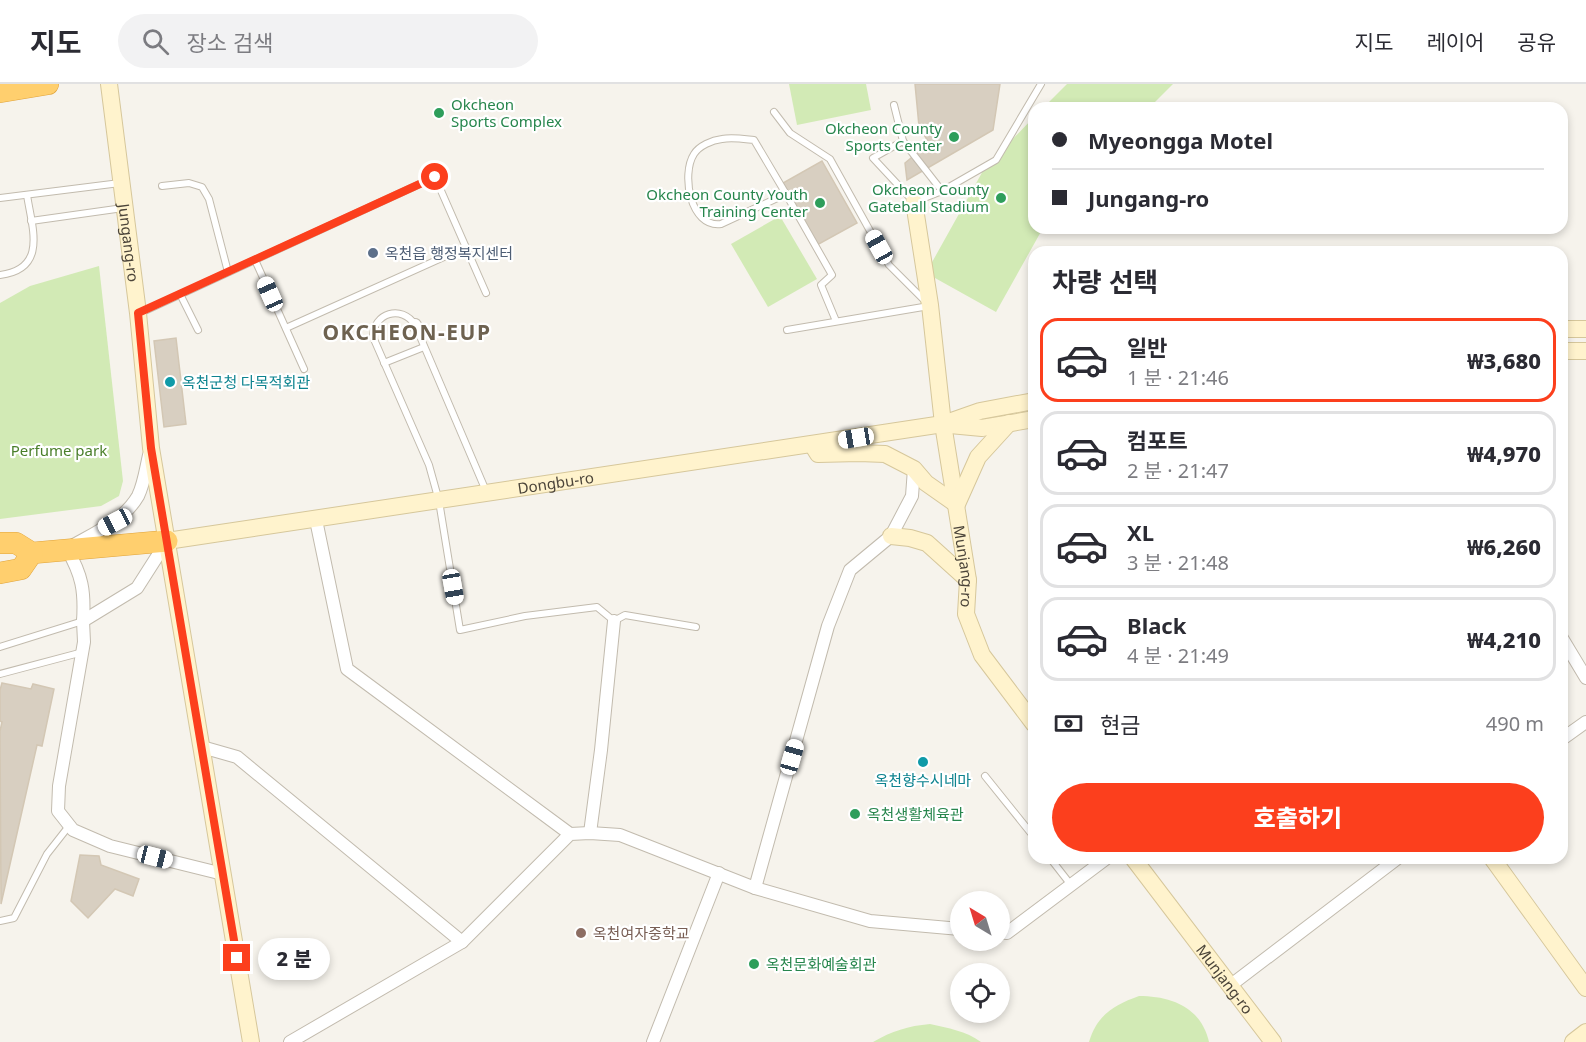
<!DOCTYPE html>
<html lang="ko">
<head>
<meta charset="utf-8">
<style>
	:root { --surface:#fff; --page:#f2f2f3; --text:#2b2b33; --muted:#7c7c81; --line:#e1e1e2; --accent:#fc3f1d }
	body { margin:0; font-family:"Noto Sans","Noto Sans KR",sans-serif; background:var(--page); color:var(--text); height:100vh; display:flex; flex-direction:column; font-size:22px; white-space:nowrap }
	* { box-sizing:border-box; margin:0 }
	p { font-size:20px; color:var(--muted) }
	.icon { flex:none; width:33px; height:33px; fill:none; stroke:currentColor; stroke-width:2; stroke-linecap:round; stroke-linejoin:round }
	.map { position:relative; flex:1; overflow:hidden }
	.panel { position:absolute; left:1028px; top:162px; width:540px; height:618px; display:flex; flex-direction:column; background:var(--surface); border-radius:18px; box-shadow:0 3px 9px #0003 }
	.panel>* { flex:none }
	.hud { position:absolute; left:1028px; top:18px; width:540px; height:132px; border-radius:18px; box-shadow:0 3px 9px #0003; display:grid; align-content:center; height:132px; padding:0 24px; background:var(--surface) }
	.needle { width:39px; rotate:322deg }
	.tools { position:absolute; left:950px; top:807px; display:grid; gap:12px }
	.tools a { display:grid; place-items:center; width:60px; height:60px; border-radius:50%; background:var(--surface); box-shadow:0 3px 9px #0003; font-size:30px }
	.end { position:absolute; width:27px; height:27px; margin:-14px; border:8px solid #fc3f1d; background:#fff; box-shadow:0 0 0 3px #fff }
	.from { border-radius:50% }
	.bubble { position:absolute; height:42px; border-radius:21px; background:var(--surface); box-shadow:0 3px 9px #0003; font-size:20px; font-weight:800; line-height:42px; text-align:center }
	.car { position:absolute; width:18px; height:36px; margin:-18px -9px; border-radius:8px; box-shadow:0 0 4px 2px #0007; background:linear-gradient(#fff 24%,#345 0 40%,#fff 0 76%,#345 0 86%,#fff 0) }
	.hud b { display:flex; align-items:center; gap:21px; height:57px; font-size:22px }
	.hud b+b { border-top:2px solid var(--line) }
	.hud i { width:15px; height:15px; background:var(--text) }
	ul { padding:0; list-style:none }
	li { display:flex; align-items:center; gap:18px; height:84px; margin:0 12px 9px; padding:0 12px; border:3px solid var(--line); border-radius:18px }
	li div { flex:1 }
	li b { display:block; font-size:22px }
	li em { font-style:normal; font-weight:800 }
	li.on { border-color:var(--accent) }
	li>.icon { width:54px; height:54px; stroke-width:1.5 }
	h2 { padding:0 24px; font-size:27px; line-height:72px }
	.pay { display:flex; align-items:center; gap:15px; height:66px; padding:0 24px; font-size:22px }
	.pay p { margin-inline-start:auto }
	.button { display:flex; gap:12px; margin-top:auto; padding:12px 24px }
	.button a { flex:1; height:69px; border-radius:36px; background:var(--accent); color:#fff; font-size:24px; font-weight:800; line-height:69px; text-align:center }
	header { display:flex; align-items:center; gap:36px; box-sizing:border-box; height:84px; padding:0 30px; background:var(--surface); border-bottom:2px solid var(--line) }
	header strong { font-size:28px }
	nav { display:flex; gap:33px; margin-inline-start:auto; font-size:21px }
	.search { width:420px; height:54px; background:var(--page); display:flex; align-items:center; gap:15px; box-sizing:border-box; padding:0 21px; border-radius:33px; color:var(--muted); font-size:22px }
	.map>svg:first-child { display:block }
	.green { fill:#d2eab5 }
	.building { fill:#d8cfc1; stroke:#d3c7b4; stroke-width:1.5 }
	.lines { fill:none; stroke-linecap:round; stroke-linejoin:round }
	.lane-casing { stroke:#c2bbae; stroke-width:8 }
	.street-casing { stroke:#c2bbae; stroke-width:14 }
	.secondary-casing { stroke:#d6c79b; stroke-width:18 }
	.highway-casing { stroke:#e0a43c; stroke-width:22 }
	.lane { stroke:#fff; stroke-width:6 }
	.street { stroke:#fff; stroke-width:12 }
	.secondary { stroke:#fff3cd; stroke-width:16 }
	.highway { stroke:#ffcf6e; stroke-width:21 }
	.route { stroke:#fc3f1d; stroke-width:8 }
	.leisure-dot { fill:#2e9e5b; stroke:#fff; stroke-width:2 }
	.service-dot { fill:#5c6f8a; stroke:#fff; stroke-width:2 }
	.culture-dot { fill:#0f9aa8; stroke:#fff; stroke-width:2 }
	.education-dot { fill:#8d6e63; stroke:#fff; stroke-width:2 }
	.labels { text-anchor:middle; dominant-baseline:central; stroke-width:4.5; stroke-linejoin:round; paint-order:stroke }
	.leisure-label { font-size:15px; fill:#27864d; stroke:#fff; text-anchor:start }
	.street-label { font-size:15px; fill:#4b4439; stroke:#fff }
	.service-label { font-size:15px; fill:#4e5e75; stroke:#fff; text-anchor:start }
	.culture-label { font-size:15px; fill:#0d838f; stroke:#fff; text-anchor:start }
	.park-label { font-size:15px; fill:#4a7f2a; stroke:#fff }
	.education-label { font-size:15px; fill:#785e54; stroke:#fff; text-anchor:start }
	.district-label { font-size:21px; font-weight:bold; letter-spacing:1.5px; fill:#6e6250; stroke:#fff }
</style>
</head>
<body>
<header>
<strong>지도</strong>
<div class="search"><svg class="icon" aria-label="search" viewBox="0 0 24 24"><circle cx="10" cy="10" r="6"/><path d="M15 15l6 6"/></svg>장소 검색</div>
<nav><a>지도</a><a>레이어</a><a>공유</a></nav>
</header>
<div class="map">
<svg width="1586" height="958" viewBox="0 0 1586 958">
	<rect width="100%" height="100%" fill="#f6f3ec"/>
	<g class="green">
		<path d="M789,0H866L871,26L797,41Z"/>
		<path d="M1067,0H1173L1149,24H1043Z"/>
		<path d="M1033,34L1034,144H1043L996,228L926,189L984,85Z"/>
		<path d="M780,132L817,195L768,223L731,160Z"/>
		<path d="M99,182L123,397L119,412L101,422L0,435V219L30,202Z"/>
		<path d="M1139,912C1171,912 1201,923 1209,958H1089C1097,931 1114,921 1139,912Z"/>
		<path d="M930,940C948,944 966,947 981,958H873C892,947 908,942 930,940Z"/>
	</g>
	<g class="building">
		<path d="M915,0H1000L993,46L907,96L905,79L929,59L919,42Z"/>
		<path d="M822,77L857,139L817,161L783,99Z"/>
		<path d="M176,254L186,340L164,343L154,257Z"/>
		<path d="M2,599L31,605L33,600L54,605L42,662L37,661L1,820L0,647L2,638L0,637V606Z"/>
		<path d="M80,771L99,772L101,781L139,795L133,812L115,805L88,834L71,817Z"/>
	</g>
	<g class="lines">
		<defs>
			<g id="lane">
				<path d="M894,21L903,57L873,74L914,118L942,107L996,76L1041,0"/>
				<path d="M774,28L790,49L830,75L889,181L925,217"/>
				<path d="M903,57L942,107"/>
				<path d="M162,102L189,99L202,103L209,115L228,188"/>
				<path d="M786,110L754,56C744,55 732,53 722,55C712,56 699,62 694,70C681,90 690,144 721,140L786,110L832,191L821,201L836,237"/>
				<path d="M0,114L120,99"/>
				<path d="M31,137L123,124"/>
				<path d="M255,176L304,285"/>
				<path d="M0,191C48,185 32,144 27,111"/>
				<path d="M180,210L198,246"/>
				<path d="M140,229L435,93L486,209"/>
				<path d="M415,241C402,220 373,229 373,253L429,381L439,417L460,546L525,532L597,523L614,537L625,531L696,543"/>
				<path d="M416,243L486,407"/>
				<path d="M286,244L466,163"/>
				<path d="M787,246L929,222"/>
				<path d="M384,279L424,263"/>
				<path d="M0,563L83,537"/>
				<path d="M0,590L83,568"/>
				<path d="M985,692L1034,753"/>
				<path d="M1050,774L1071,801"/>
				<path d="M0,837L14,834L47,770L69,742"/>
			</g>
			<g id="street">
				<path d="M415,241L416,243"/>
				<path d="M316,436L347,585L570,750"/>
				<path d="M167,457L137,504L83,537L84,558L59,702L58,727L73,746L110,762L223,790"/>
				<path d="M83,537C85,507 82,491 67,465C92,450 123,438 138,412C144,400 146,384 149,371"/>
				<path d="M1562,554L1586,594"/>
				<path d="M1562,655L1586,638"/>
				<path d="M202,663L237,673L462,858"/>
				<path d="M590,749L601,666L614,537"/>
				<path d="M755,804L828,542L850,486L891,452L912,412L914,385"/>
				<path d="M999,848L1007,849L1107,774"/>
				<path d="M1231,901L1398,774"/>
				<path d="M290,958L462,858L570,750L590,749L620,751L755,804L870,837L960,845"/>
				<path d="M653,958L719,789"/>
			</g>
			<g id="secondary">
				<path id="s1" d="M109,0L138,229L151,364L251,958"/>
				<path id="s2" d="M914,118L930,221L943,340L968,496L966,530L982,571L1034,640"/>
				<path d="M1562,245H1586"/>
				<path d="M1562,267H1586"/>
				<path d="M950,341L982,344L1034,335"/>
				<path d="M813,362L818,370L859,369L885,370L914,385L926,399L956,420"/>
				<path d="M957,420L978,373L1009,339"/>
				<path d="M891,452L910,454L927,459L968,496"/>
				<path id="s3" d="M167,457L943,340L980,327L1034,317"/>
				<path id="s4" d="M1133,774L1273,958"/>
				<path d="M1492,774L1586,904"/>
				<path d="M1573,958L1586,948"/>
			</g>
			<g id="highway">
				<path d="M0,8L48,0"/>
				<path d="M0,459H16L32,469L167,457"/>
				<path d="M0,489L21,485L32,469"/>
			</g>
		</defs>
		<use href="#lane" class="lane-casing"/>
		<use href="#street" class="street-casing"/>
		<use href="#secondary" class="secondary-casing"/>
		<use href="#highway" class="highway-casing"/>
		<use href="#lane" class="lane"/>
		<use href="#street" class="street"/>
		<use href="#secondary" class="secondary"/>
		<use href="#highway" class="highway"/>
	</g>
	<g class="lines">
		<path class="route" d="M237,874L151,364L138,229L435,93"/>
	</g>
	<g class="leisure-dot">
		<circle cx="439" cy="29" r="6"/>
		<circle cx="954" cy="53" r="6"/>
		<circle cx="1001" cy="114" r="6"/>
		<circle cx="820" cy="119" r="6"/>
		<circle cx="855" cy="730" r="6"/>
		<circle cx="754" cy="880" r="6"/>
	</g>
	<circle class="service-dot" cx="373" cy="169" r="6"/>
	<g class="culture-dot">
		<circle cx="170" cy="298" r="6"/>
		<circle cx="923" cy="678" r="6"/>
	</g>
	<circle class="education-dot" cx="581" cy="849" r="6"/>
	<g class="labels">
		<g class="leisure-label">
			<text x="451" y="20">Okcheon<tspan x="451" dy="17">Sports Complex</tspan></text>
			<text x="942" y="44" text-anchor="end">Okcheon County<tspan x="942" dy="17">Sports Center</tspan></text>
			<text x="989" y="105" text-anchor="end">Okcheon County<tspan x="989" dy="17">Gateball Stadium</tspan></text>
			<text x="808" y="110" text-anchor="end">Okcheon County Youth<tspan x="808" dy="17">Training Center</tspan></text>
			<text x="867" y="730">옥천생활체육관</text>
			<text x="766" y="880">옥천문화예술회관</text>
		</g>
		<g class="street-label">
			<text stroke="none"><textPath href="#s1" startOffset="160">Jungang-ro</textPath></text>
			<text stroke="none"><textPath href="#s3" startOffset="393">Dongbu-ro</textPath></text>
			<text stroke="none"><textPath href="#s2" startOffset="368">Munjang-ro</textPath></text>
			<text stroke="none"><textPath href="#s4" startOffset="152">Munjang-ro</textPath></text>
		</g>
		<g class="service-label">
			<text x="385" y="169">옥천읍 행정복지센터</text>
		</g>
		<g class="culture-label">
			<text x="182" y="298">옥천군청 다목적회관</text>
			<text x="923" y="696" text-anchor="middle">옥천향수시네마</text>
		</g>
		<g class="park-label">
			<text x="59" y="366">Perfume park</text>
		</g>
		<g class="education-label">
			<text x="593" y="849">옥천여자중학교</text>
		</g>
		<g class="district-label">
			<text x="407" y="248">OKCHEON-EUP</text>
		</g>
	</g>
</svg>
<div class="tools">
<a><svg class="needle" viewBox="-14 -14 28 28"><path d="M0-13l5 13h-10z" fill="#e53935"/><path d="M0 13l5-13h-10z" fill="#7c7c81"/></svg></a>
<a><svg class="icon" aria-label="locate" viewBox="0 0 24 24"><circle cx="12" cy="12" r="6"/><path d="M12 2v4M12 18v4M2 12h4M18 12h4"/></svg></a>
</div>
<i class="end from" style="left:435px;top:93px"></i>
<i class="end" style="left:237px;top:874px"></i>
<div class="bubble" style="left:258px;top:854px;width:72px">2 분</div>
<i class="car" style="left:879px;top:163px;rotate:331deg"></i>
<i class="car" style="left:270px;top:210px;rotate:336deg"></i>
<i class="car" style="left:856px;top:354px;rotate:261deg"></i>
<i class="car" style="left:115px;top:438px;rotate:242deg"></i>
<i class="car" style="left:453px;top:503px;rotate:170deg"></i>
<i class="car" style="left:792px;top:673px;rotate:16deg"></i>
<i class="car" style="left:155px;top:773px;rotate:104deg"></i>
<div class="hud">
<b><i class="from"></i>Myeongga Motel</b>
<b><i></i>Jungang-ro</b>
</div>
<section class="panel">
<h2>차량 선택</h2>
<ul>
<li class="on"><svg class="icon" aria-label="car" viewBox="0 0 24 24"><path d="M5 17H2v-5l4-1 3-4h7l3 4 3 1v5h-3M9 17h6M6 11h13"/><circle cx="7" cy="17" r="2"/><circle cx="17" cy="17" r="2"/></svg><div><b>일반</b><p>1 분 · 21:46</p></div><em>₩3,680</em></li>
<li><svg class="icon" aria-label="car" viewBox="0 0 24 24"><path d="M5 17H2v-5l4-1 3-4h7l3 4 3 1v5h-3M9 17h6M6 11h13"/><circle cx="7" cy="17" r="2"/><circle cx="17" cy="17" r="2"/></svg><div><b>컴포트</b><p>2 분 · 21:47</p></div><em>₩4,970</em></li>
<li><svg class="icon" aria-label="car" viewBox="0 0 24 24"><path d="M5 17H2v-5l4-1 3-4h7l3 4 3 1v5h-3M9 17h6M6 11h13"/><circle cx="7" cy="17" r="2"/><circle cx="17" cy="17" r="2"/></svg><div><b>XL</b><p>3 분 · 21:48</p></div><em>₩6,260</em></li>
<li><svg class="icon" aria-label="car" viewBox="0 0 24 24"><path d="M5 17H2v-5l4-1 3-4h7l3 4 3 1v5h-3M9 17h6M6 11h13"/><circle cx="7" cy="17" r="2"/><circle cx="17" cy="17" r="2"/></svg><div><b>Black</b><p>4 분 · 21:49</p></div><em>₩4,210</em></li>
</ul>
<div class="pay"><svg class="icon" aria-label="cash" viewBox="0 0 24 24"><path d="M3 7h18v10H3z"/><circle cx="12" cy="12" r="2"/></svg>현금<p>490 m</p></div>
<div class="button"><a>호출하기</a></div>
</section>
</div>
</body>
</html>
